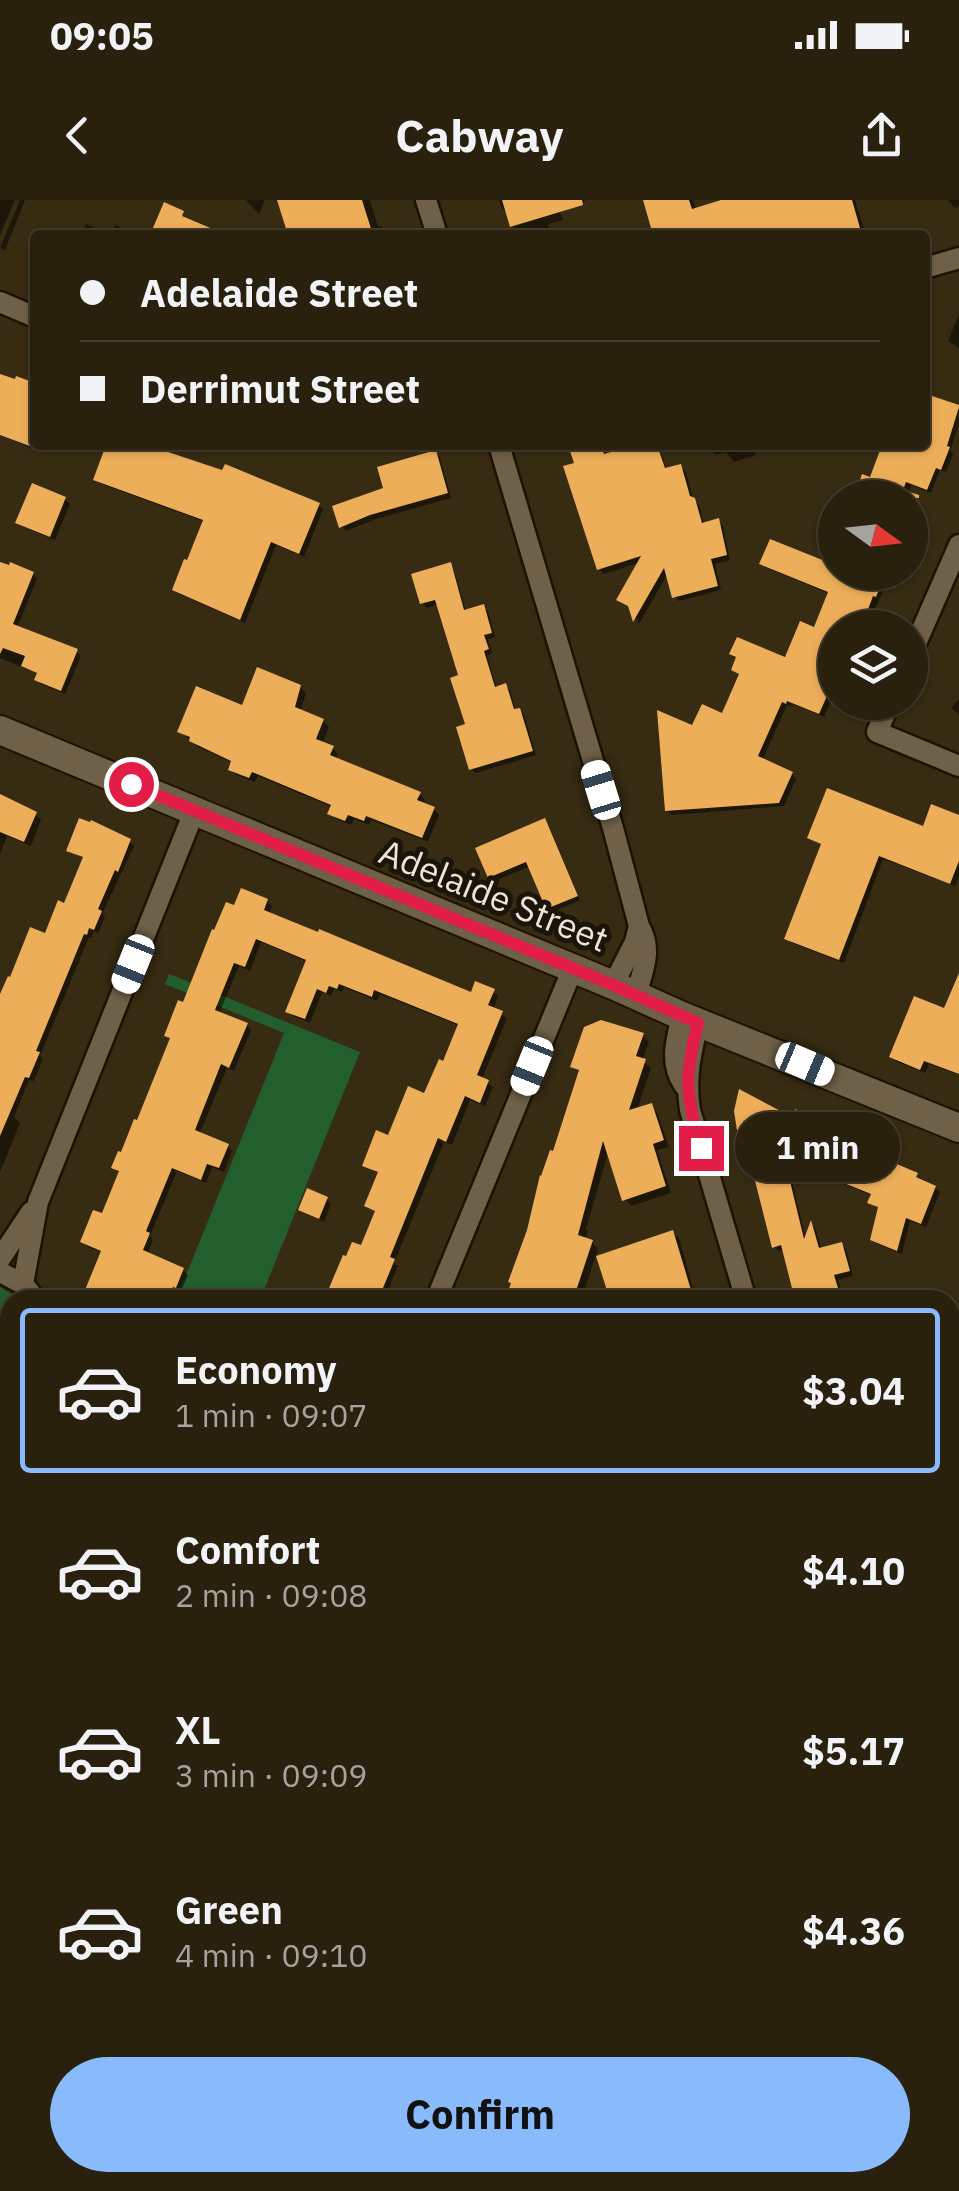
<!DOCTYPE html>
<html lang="en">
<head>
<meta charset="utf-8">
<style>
	:root { --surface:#29200e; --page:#352d1c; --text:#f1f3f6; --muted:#a5a39e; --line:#453e2e; --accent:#89bafc }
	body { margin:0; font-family:"IBM Plex Sans",sans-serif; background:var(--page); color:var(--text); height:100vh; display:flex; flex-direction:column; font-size:38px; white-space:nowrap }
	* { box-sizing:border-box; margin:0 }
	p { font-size:32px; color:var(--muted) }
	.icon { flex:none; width:55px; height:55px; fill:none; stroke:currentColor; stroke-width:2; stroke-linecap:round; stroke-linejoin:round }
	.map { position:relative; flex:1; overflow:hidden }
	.sheet { position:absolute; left:0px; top:1090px; width:960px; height:902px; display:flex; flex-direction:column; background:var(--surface); border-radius:30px 30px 0 0; box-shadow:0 2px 8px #0004,0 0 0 2px var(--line) }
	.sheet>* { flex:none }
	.top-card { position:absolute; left:30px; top:30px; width:900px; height:220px; border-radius:10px; box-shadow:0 2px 8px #0004,0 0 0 2px var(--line); display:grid; align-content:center; height:220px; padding:0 50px; background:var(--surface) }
	.needle { width:65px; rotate:105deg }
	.tools { position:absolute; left:818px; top:280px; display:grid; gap:20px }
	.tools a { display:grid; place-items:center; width:110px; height:110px; border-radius:50%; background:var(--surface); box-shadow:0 2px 8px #0004,0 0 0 2px var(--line); font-size:50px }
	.end { position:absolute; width:45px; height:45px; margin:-22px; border:12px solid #e11d48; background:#fff; box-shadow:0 0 0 5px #fff }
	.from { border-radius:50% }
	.bubble { position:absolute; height:70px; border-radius:35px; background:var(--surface); box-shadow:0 2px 8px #0004,0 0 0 2px var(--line); font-size:32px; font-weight:800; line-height:70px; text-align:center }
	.car { position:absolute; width:30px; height:60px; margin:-30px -15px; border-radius:12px; box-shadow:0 0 8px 2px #0007; background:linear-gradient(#fff 24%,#345 0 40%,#fff 0 76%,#345 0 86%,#fff 0) }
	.top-card b { display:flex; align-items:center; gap:35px; height:95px; font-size:38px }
	.top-card b+b { border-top:2px solid var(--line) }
	.top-card i { width:25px; height:25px; background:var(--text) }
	ul { padding:18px 0 0; list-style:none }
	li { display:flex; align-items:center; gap:30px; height:165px; margin:0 20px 15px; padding:0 30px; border:5px solid transparent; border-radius:10px }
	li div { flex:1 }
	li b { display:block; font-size:38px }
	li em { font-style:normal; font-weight:800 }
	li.current { border-color:var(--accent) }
	li>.icon { width:90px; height:90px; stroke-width:1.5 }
	.action { display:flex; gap:20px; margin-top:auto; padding:20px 50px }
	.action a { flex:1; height:115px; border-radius:60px; background:var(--accent); color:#111; font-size:40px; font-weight:800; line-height:115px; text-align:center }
	.status { display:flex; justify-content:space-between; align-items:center; height:70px; padding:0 50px; background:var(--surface); direction:ltr }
	.status svg { height:28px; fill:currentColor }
	header { display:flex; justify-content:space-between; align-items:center; height:130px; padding:0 50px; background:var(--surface); font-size:45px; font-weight:800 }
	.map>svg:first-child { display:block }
	.industrial { fill:url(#industrial-furrows) }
	.grass { fill:url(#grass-tufts) }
	.green { fill:#235e2d }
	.shadow { fill:#0007 }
	.building { fill:#edae5a }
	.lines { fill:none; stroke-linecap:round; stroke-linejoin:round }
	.street-casing { stroke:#1e1300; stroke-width:25 }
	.secondary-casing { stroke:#1e1300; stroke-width:32 }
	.street { stroke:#6f6147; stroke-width:20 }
	.secondary { stroke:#6f6147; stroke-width:28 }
	.route { stroke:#e11d48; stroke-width:12 }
	.labels { text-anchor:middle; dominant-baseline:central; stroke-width:10; stroke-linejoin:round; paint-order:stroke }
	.street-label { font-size:35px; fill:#ece4d6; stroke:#1a1409 }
</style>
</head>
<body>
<div class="status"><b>09:05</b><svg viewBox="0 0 49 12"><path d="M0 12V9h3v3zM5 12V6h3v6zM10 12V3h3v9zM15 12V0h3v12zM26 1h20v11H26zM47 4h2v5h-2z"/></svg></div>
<header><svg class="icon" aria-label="back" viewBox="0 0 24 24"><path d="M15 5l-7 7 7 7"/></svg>Cabway<svg class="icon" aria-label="share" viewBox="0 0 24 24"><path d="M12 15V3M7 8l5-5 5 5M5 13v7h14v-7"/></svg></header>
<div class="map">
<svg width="959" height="1991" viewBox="0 0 959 1991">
	<defs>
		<pattern id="industrial-furrows" width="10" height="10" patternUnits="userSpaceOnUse" patternTransform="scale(2.5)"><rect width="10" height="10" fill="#3d3223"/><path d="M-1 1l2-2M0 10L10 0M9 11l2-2" fill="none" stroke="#504638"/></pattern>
		<pattern id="grass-tufts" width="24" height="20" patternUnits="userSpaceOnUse" patternTransform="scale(2.5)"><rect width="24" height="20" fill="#235e2d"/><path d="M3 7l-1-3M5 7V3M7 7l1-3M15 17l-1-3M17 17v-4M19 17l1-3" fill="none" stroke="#43754b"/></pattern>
	</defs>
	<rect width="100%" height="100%" fill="#372b12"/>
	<path class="industrial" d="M885,1982L905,1991H332L330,1983Z"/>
	<path class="grass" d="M0,1087L21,1100H10V1179L0,1184Z"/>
	<path class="green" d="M169,774L360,852L260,1100H182L183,1097L178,1095L284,833L165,784Z"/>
	<g class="shadow">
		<path d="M0,0H15L0,35Z"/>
		<path d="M20,0H25L5,50L0,48Z"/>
		<path d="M246,0H265L259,14L254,9Z"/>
		<path d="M280,0H370L378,27L381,26L388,35H345Z"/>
		<path d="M499,0H587L559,9L563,20L548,24L551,35H515L510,16L502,9Z"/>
		<path d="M646,0H693L696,10L730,0H855L866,35H655Z"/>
		<path d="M948,0H959V6L955,8Z"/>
		<path d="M86,24L111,35L115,25L140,35H82Z"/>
		<path d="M959,114V148L948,141Z"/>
		<path d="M0,176L35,185V245H38L36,250L0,235Z"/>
		<path d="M958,207L959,224L950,251L953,254L946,272L940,270L931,293L911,285L906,298L871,280L885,245H925V216Z"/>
		<path d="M87,245H145L318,305L323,309L304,357L276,345L245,423L179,394L174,389L188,363L205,322L101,284L96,280L106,252Z"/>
		<path d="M571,245H603L606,256L644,245H658L667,270L681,267L686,272L693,299L699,305L704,325L718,321L723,326L730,360L715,364L721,390L679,401L674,396L668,373L639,424L632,408L619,399L641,362L604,374L599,369Z"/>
		<path d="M707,245H753L756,255L734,262L726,252L716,255Z"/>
		<path d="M436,253L440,257L451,298L376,319L346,331L341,326Z"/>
		<path d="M65,299L70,304L55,340L23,327L18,322Z"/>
		<path d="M835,361V372H892L866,428H835V492L824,517L792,504L791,506L787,505L762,561L792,574L796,579L784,606L672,615L667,610L693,529L723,516L741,475L734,470L738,459L732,454L786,460L816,430L830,394L767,368L762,364L833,367Z"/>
		<path d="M0,364L33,374L37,379L17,428L76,451L81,456L65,494L41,484L37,479L39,474L0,458Z"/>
		<path d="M450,365L454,370L466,412L483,407L488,411L495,437L488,439L492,454L487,455L497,489L505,486L510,490L516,511L519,510L524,515L536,555L476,573L471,569L461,477L439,404L427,408L422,403Z"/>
		<path d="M300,487L306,493L300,512L323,521L329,527L322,544L332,548L338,554L335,560L419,594L425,600L423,605L434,609L439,615L428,642L371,620L369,625L354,619L351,625L336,619L330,613L332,607L258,576L255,582L236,575L231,569L233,563L198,547L180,531Z"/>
		<path d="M959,499V515L951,508Z"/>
		<path d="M0,600L35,614L41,620L31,646L7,636L0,654Z"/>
		<path d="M959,618V676L955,686L883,659L844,763L792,743L787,738L823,645L810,638L925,629Z"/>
		<path d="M544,621L549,626L580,700L553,712L548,708L531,666L495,681L490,677Z"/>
		<path d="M129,641L134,646L102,714L105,717L98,733L94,731L91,738L89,737L40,856L43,859L34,881L29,880L14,917L20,923L0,972V796L46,736L66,706L85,659L69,650Z"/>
		<path d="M267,701L272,706L268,715L472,795L493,792L498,796L493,810L507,818L482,879L493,887L485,906L470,900L452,945L444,942L394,1063L398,1066L384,1100H328L363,1049L377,1012L367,1005L380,974L365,965L426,896L444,864L460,826L380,794L377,801L344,787L342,792L334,789L331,796L322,792L310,823L293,816L288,811L308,762L261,742L250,771L239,766L219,814L246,825L251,830L234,871L227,868L199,935L227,946L232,951L224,972L212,967L206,983L177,971L150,1036L153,1040L147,1055L183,1070L188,1075L181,1091L178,1090L174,1100H88L103,1053L88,1047L83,1042L103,1016L120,973L114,967L138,924L172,840L167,835L236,709Z"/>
		<path d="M959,779V875L929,864L925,873L897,862L892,857L945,811Z"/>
		<path d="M642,835L649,842L642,861L651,868L637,910L651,905L657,912L669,947L657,950L671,993L631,1006L625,999L609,949L586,1029L588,1031L585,1040L592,1042L598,1049L581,1100H507L581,874L573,866Z"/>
		<path d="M793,921L882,952L886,957L884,962L913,990L919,977L940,992L926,1027L910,1021L902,1054L877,1044L872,1039L880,1009L870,1002L873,996L837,981L832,976L836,967L784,947L806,1040L812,1025L815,1028L822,1050L841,1044L846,1049L853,1076L838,1080L843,1100H799L785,1050L779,1051L774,1047L750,953L747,954L742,949Z"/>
		<path d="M326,999L331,1004L324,1022L306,1014L301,1010Z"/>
		<path d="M673,1033L679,1038L696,1100H612Z"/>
		<path d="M959,1261L958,1381L959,1405L950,1402V1283Z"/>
		<path d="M0,1286L10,1304V1520L6,1522L0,1514Z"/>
		<path d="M950,1435L955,1454L950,1458Z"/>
		<path d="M10,1761V1790L1,1783Z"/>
		<path d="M184,1982H246L252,1991H171L170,1987Z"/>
		<path d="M348,1982H466L469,1991H351Z"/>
		<path d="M618,1982H684L691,1991H615L613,1984Z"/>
		<path d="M812,1982H853L856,1985L873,1982L881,1991H782Z"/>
	</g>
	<g class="building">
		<path d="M277,0H362L373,35H288Z"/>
		<path d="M502,0H582L583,5L510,27Z"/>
		<path d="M643,0H689L692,9L721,0H852L862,35H653Z"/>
		<path d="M164,2L184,11L182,16L227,35H150Z"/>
		<path d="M0,174L15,179L16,176L35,183V248L0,235Z"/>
		<path d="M929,195L959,205V207L947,246L950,247L941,270L936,268L927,290L906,282L903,290L919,295V298H854L862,274L870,277L882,245H925V208Z"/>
		<path d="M106,245H147L222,270L225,264L320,303L299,354L271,342L240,420L172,390L184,359L187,360L203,320L93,280Z"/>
		<path d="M568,245H601L604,254L637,245H657L665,268L681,264L690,296L695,298L702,323L719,318L727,355L711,359L718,386L672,398L664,368L633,422L628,406L616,400L641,356L597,370L563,266L574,263Z"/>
		<path d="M436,250L448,293L370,315L339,328L332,306L383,288L377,267Z"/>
		<path d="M32,283L66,297L50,337L15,323Z"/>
		<path d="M770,339L835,365V372H886L876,397L873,396L861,428H835V478L819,514L787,501L786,504L782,502L758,556L793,572L779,603L665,611L657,510L692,525L702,504L722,513L739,474L731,470L736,457L729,454L737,437L785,457L800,421L814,427L828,392L759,364Z"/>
		<path d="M0,362L9,365L10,362L34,372L13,424L78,449L61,491L34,480L37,473L21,466L25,456L3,448L0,454Z"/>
		<path d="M451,362L464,410L484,404L492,433L484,435L489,449L484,451L495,487L506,483L514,509L520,508L533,551L469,570L456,527L465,524L450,478L458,475L435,400L420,404L411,374Z"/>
		<path d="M257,467L301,485L295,507L324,519L316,539L334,546L330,555L421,592L417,600L435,607L422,638L366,616L364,621L348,615L345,621L327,614L331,605L252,572L249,578L228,570L231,561L189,541L190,537L177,532L196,486L242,505Z"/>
		<path d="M827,588L923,626L931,604L959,615V661L950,684L879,656L839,760L784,739L821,644L807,638Z"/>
		<path d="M0,594L37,612L24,642L0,632Z"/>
		<path d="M79,618L90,622L91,620L131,639L118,672L115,670L98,709L102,711L94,730L89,728L87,735L84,734L36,851L40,852L29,878L25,877L0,936V794L8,776L10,777L30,727L45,733L58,700L64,703L83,657L66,651Z"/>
		<path d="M545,618L578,696L546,709L526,662L488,678L475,648Z"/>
		<path d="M241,688L268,699L264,710L318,732L319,729L471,792L475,781L495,789L488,805L503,811L477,875L489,880L480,903L465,896L446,942L438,938L390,1057L395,1059L378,1100H324L343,1055L346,1056L352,1042L361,1045L375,1011L364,1006L378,972L362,966L376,930L388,935L408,886L424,893L439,859L443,861L458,824L374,790L372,797L339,784L337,789L329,786L326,793L317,789L305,819L285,812L306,760L256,739L245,767L234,763L215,810L248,823L229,868L221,864L195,930L229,944L219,968L207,964L201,980L172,968L146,1031L150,1033L143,1050L184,1068L176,1088L173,1087L167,1100H85L88,1091L85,1090L101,1051L80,1042L93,1010L102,1013L119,971L111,968L118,951L121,952L134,919L137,920L170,838L164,836L178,800L183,802L212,729L214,730L226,702L234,705Z"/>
		<path d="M959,773V874L924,861L920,870L889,857L914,796L944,808Z"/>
		<path d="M601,820L644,833L636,856L646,859L629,910L652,903L664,940L653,944L666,986L622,1001L603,941L578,1035L593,1040L573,1100H505L511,1083L508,1082L527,1030L540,975L541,976L550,950L553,951L579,870L570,867L584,827Z"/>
		<path d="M739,889L792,917L795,909L873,943L872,945L883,950L880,957L918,973L916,977L936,986L921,1024L906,1018L897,1051L870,1040L878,1007L867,1003L871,994L829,977L834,965L781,944L804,1039L811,1020L819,1048L842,1042L850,1071L834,1075L838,1088L795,1100L781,1045L772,1048L747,949L740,950L734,911Z"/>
		<path d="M307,988L328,997L319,1019L298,1010Z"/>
		<path d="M673,1030L694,1100H610L596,1056Z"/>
	</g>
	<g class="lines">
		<defs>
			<g id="street">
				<path d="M426,0L437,35"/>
				<path d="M925,68L959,58"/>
				<path d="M0,102L35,117"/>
				<path d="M499,245L613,628L639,726C653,750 643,770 636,795"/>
				<path d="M910,457L959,345"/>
				<path d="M890,502L877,532L959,566"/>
				<path d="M613,785L635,742L639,726"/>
				<path d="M682,816C676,841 669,863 684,885"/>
				<path d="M698,823C691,853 685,879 690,910L746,1100"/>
				<path d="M0,1059L31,1012"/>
				<path d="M0,1072L23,1084L36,1100"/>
				<path d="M23,1084L38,1002L194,612"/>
				<path d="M436,1100L573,768"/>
				<path d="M0,1191L10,1187"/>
				<path d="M0,1213L10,1226"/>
				<path d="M950,1535L959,1513"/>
				<path d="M950,1795L959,1826"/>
				<path d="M0,1873L10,1869"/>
				<path d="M293,1982L296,1991"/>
			</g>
			<g id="secondary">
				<path d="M0,530L613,785L682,816L959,928"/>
				<path d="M0,1579L10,1583"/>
				<path d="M950,1953L959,1956"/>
				<path d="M950,1975L959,1980"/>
			</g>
		</defs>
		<use href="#street" class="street-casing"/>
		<use href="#secondary" class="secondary-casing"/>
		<use href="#street" class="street"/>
		<use href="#secondary" class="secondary"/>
	</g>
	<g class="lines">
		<path class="route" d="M131,584L613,785L698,823C684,878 685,894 701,948"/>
	</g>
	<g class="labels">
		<g class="street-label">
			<text transform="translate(494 695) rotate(22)">Adelaide Street</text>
		</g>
	</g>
</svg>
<div class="tools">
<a><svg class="needle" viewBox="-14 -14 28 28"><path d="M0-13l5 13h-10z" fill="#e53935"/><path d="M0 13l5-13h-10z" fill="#a5a39e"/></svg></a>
<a><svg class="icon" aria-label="layers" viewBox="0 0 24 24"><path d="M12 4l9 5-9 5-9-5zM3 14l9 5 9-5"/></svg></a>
</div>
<i class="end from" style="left:131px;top:584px"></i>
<i class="end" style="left:701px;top:948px"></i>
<div class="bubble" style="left:735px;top:912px;width:165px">1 min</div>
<i class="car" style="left:601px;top:590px;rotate:343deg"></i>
<i class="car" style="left:133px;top:764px;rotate:202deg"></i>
<i class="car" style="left:805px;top:864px;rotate:113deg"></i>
<i class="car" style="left:532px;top:866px;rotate:202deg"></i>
<div class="top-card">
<b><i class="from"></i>Adelaide Street</b>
<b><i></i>Derrimut Street</b>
</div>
<section class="sheet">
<ul>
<li class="current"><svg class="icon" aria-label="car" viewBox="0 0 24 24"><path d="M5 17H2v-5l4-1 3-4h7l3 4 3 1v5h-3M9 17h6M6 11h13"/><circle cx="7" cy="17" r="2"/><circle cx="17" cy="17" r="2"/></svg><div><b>Economy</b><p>1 min · 09:07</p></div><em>$3.04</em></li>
<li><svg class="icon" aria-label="car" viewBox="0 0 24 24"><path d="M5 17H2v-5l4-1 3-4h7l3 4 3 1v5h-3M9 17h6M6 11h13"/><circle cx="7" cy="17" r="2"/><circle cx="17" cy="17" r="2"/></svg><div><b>Comfort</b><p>2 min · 09:08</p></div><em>$4.10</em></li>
<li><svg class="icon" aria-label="car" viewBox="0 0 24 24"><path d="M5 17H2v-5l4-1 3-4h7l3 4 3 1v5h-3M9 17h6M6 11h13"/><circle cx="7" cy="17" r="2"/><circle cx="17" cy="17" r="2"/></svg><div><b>XL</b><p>3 min · 09:09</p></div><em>$5.17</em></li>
<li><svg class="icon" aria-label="car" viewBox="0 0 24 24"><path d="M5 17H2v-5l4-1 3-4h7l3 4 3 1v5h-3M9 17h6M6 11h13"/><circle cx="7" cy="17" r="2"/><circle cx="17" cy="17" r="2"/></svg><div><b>Green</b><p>4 min · 09:10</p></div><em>$4.36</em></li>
</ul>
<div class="action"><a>Confirm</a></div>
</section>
</div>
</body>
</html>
